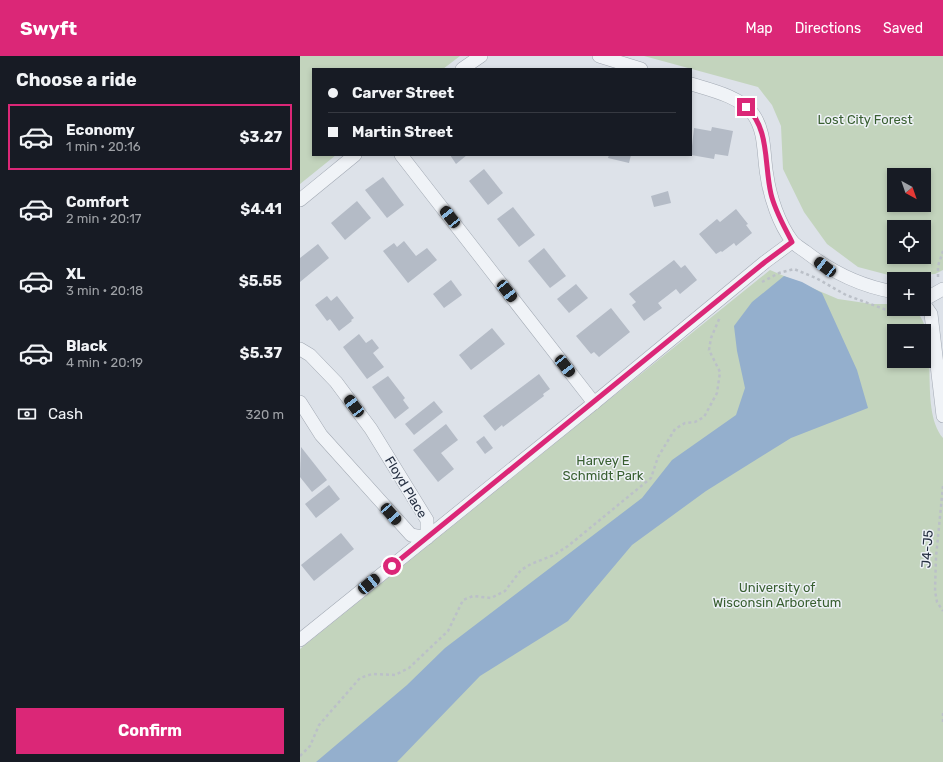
<!DOCTYPE html>
<html lang="en">
<head>
<meta charset="utf-8">
<style>
	:root { --surface:#171b24; --page:#242831; --text:#f1f3f6; --muted:#9ea1a6; --line:#363941; --accent:#db2777 }
	body { margin:0; font-family:Rubik,sans-serif; background:var(--page); color:var(--text); height:100vh; display:flex; flex-direction:column; font-size:15px; white-space:nowrap }
	* { box-sizing:border-box; margin:0 }
	p { font-size:13px; color:var(--muted) }
	.icon { flex:none; width:22px; height:22px; fill:none; stroke:currentColor; stroke-width:2; stroke-linecap:round; stroke-linejoin:round }
	.map { position:relative; flex:1; overflow:hidden }
	.side { display:flex; flex-direction:column; background:var(--surface); width:300px }
	.side>* { flex:none }
	.guide { position:absolute; left:12px; top:12px; width:380px; height:88px; border-radius:0px; box-shadow:0 2px 6px #0003; display:grid; align-content:center; height:88px; padding:0 16px; background:var(--surface) }
	.needle { width:26px; rotate:140deg }
	.controls { position:absolute; left:587px; top:112px; display:grid; gap:8px }
	.controls a { display:grid; place-items:center; width:44px; height:44px; border-radius:0px; background:var(--surface); box-shadow:0 2px 6px #0003; font-size:20px }
	.end { position:absolute; width:18px; height:18px; margin:-9px; border:5px solid #db2777; background:#fff; box-shadow:0 0 0 2px #fff }
	.from { border-radius:50% }
	.car { position:absolute; width:12px; height:24px; margin:-12px -6px; border-radius:5px; box-shadow:0 0 3px 1px #0007; background:linear-gradient(#222 24%,#8ab4d8 0 40%,#222 0 76%,#8ab4d8 0 86%,#222 0) }
	.guide b { display:flex; align-items:center; gap:14px; height:38px; font-size:15px }
	.guide b+b { border-top:1px solid var(--line) }
	.guide i { width:10px; height:10px; background:var(--text) }
	ul { padding:0; list-style:none }
	li { display:flex; align-items:center; gap:12px; height:66px; margin:0 8px 6px; padding:0 8px; border:2px solid transparent; border-radius:0px }
	li div { flex:1 }
	li b { display:block; font-size:15px }
	li em { font-style:normal; font-weight:700 }
	li.active { border-color:var(--accent) }
	li>.icon { width:36px; height:36px; stroke-width:1.5 }
	h2 { padding:0 16px; font-size:18px; line-height:48px }
	.pay { display:flex; align-items:center; gap:10px; height:44px; padding:0 16px; font-size:15px }
	.pay p { margin-inline-start:auto }
	.action { display:flex; gap:8px; margin-top:auto; padding:8px 16px }
	.action a { flex:1; height:46px; border-radius:0px; background:var(--accent); color:#fff; font-size:16px; font-weight:700; line-height:46px; text-align:center }
	header { display:flex; align-items:center; gap:24px; box-sizing:border-box; height:56px; padding:0 20px; background:var(--accent); color:#fff }
	header strong { font-size:19px }
	nav { display:flex; gap:22px; margin-inline-start:auto; font-size:14px }
	main { display:flex; flex:1; min-height:0 }
	.map>svg:first-child { display:block }
	.green { fill:#c3d4bd; fill-rule:evenodd }
	.water { fill:#94afcd }
	.building { fill:#b4bbc6 }
	.lines { fill:none; stroke-linecap:round; stroke-linejoin:round }
	.minor-casing { stroke:#a2a9b3; stroke-width:14 }
	.path { stroke:#bbc0c8; stroke-width:2.5; stroke-dasharray:3 3; stroke-linecap:butt }
	.minor { stroke:#f0f3f7; stroke-width:13 }
	.route { stroke:#db2777; stroke-width:5 }
	.labels { text-anchor:middle; dominant-baseline:central; stroke-width:3; stroke-linejoin:round; paint-order:stroke }
	.park-label { font-size:13px; fill:#395f31; stroke:#edf1f6 }
	.street-label { font-size:13px; fill:#252f41; stroke:#edf1f6 }
</style>
</head>
<body>
<header>
<strong>Swyft</strong>
<nav><a>Map</a><a>Directions</a><a>Saved</a></nav>
</header>
<main>
<section class="side">
<h2>Choose a ride</h2>
<ul>
<li class="active"><svg class="icon" aria-label="car" viewBox="0 0 24 24"><path d="M5 17H2v-5l4-1 3-4h7l3 4 3 1v5h-3M9 17h6M6 11h13"/><circle cx="7" cy="17" r="2"/><circle cx="17" cy="17" r="2"/></svg><div><b>Economy</b><p>1 min · 20:16</p></div><em>$3.27</em></li>
<li><svg class="icon" aria-label="car" viewBox="0 0 24 24"><path d="M5 17H2v-5l4-1 3-4h7l3 4 3 1v5h-3M9 17h6M6 11h13"/><circle cx="7" cy="17" r="2"/><circle cx="17" cy="17" r="2"/></svg><div><b>Comfort</b><p>2 min · 20:17</p></div><em>$4.41</em></li>
<li><svg class="icon" aria-label="car" viewBox="0 0 24 24"><path d="M5 17H2v-5l4-1 3-4h7l3 4 3 1v5h-3M9 17h6M6 11h13"/><circle cx="7" cy="17" r="2"/><circle cx="17" cy="17" r="2"/></svg><div><b>XL</b><p>3 min · 20:18</p></div><em>$5.55</em></li>
<li><svg class="icon" aria-label="car" viewBox="0 0 24 24"><path d="M5 17H2v-5l4-1 3-4h7l3 4 3 1v5h-3M9 17h6M6 11h13"/><circle cx="7" cy="17" r="2"/><circle cx="17" cy="17" r="2"/></svg><div><b>Black</b><p>4 min · 20:19</p></div><em>$5.37</em></li>
</ul>
<div class="pay"><svg class="icon" aria-label="cash" viewBox="0 0 24 24"><path d="M3 7h18v10H3z"/><circle cx="12" cy="12" r="2"/></svg>Cash<p>320 m</p></div>
<div class="action"><a>Confirm</a></div>
</section>
<div class="map">
<svg width="643" height="706" viewBox="0 0 643 706">
	<rect width="100%" height="100%" fill="#dde2e9"/>
	<g class="green">
		<path d="M0,0H160L143,13H13V99H36L0,128Z"/>
		<path d="M344,0H643V214L635,218L596,221L558,211L527,188L504,156L483,113L481,70L472,49L458,31ZM594,119H624V149H594ZM594,171H624V201H594Z"/>
		<path d="M470,214L538,243L572,248H594V253H614C643,278 617,350 643,382V706H0V593ZM594,275H624V305H594Z"/>
	</g>
	<path class="water" d="M484,220L502,226L522,237L557,314L568,352L491,382L406,435L332,489L268,565L180,620L97,706H16L107,629L145,592L342,442L372,404L436,359L445,332L437,295L434,270L452,246Z"/>
	<g class="building">
		<path d="M412,71L433,75L428,100L415,98L414,103L391,99L394,72L411,75Z"/>
		<path d="M150,99H167L156,108Z"/>
		<path d="M309,99H331L329,107L308,102Z"/>
		<path d="M184,113L203,137L188,149L169,125Z"/>
		<path d="M83,121L104,149L87,162L65,134Z"/>
		<path d="M368,135L371,147L354,151L351,140Z"/>
		<path d="M57,145L71,162L45,184L31,167Z"/>
		<path d="M213,151L235,179L219,191L197,163Z"/>
		<path d="M436,153L448,168L446,169L452,177L436,190L434,187L422,196L421,195L416,198L399,178L417,163L420,166Z"/>
		<path d="M104,185L116,200L127,192L137,204L108,227L83,195L94,187L97,191Z"/>
		<path d="M18,188L29,202L0,226V202Z"/>
		<path d="M244,192L266,220L250,232L228,205Z"/>
		<path d="M374,204L381,212L385,209L397,224L380,238L376,233L358,247L362,252L344,265L332,249L336,246L329,238Z"/>
		<path d="M151,224L162,239L144,252L133,238Z"/>
		<path d="M276,228L288,242L269,257L257,243Z"/>
		<path d="M27,240L31,245L37,240L54,262L51,264L52,265L39,275L30,263L27,265L15,249Z"/>
		<path d="M311,252L330,276L299,301L294,296L291,298L276,280Z"/>
		<path d="M192,272L205,288L171,314L159,299Z"/>
		<path d="M59,278L66,287L72,283L79,292L73,297L84,311L67,323L43,291Z"/>
		<path d="M239,318L250,333L243,338L244,340L203,371L202,369L195,375L183,360Z"/>
		<path d="M88,320L105,342L103,344L109,352L95,363L72,331Z"/>
		<path d="M134,345L143,356L114,379L105,368Z"/>
		<path d="M146,368L158,384L141,397L154,413L138,426L113,394Z"/>
		<path d="M184,380L193,392L185,398L176,386Z"/>
		<path d="M1,391L27,424L12,436L0,421Z"/>
		<path d="M29,429L40,443L16,462L5,448Z"/>
		<path d="M41,477L54,493L14,525L1,509Z"/>
	</g>
	<g class="lines">
		<defs>
			<g id="minor">
				<path d="M299,0L341,13"/>
				<path d="M162,13L181,0"/>
				<path d="M391,28C411,34 441,41 453,58C466,76 463,99 467,120C470,141 479,168 492,185C495,189 502,193 506,196C533,217 560,230 594,236"/>
				<path d="M101,99L294,347"/>
				<path d="M0,144L55,99"/>
				<path d="M624,241L627,242L643,233"/>
				<path d="M624,248L631,258L643,360"/>
				<path d="M0,293L10,299L36,326L71,373L127,464V482L111,479L21,379L0,346"/>
				<path d="M0,584L294,347L465,206L492,186"/>
			</g>
		</defs>
		<use href="#minor" class="minor-casing"/>
		<g class="path">
			<path d="M638,221V210L643,195"/>
			<path d="M462,226L479,217L494,213L516,222L546,239L592,256L597,253"/>
			<path d="M643,430L636,501L635,535L637,546L643,555"/>
			<path d="M643,657V666"/>
			<path d="M0,700L10,690L19,669L60,622L72,618L95,619L109,612L148,575L163,544L173,540L191,542L205,535L221,514L231,508L254,499L268,490L351,422L358,401L375,373L385,367L395,366L404,361L417,337L420,316L409,294L411,282L420,261"/>
		</g>
		<use href="#minor" class="minor"/>
	</g>
	<g class="lines">
		<path class="route" d="M92,510L465,206L492,186C484,170 475,155 471,138C464,109 470,72 446,51"/>
	</g>
	<g class="labels">
		<g class="park-label">
			<text x="565" y="63">Lost City Forest</text>
			<text x="303" y="404">Harvey E<tspan x="303" dy="15">Schmidt Park</tspan></text>
			<text x="477" y="531">University of<tspan x="477" dy="15">Wisconsin Arboretum</tspan></text>
		</g>
		<g class="street-label">
			<text transform="translate(106 431) rotate(59)">Floyd Place</text>
			<text transform="translate(627 493) rotate(-86)">J4-J5</text>
		</g>
	</g>
</svg>
<div class="controls">
<a><svg class="needle" viewBox="-14 -14 28 28"><path d="M0-13l5 13h-10z" fill="#e53935"/><path d="M0 13l5-13h-10z" fill="#9ea1a6"/></svg></a>
<a><svg class="icon" aria-label="locate" viewBox="0 0 24 24"><circle cx="12" cy="12" r="6"/><path d="M12 2v4M12 18v4M2 12h4M18 12h4"/></svg></a>
<a>+</a>
<a>−</a>
</div>
<i class="end from" style="left:92px;top:510px"></i>
<i class="end" style="left:446px;top:51px"></i>
<i class="car" style="left:150px;top:161px;rotate:322deg"></i>
<i class="car" style="left:525px;top:211px;rotate:308deg"></i>
<i class="car" style="left:207px;top:235px;rotate:142deg"></i>
<i class="car" style="left:265px;top:310px;rotate:142deg"></i>
<i class="car" style="left:54px;top:350px;rotate:323deg"></i>
<i class="car" style="left:91px;top:458px;rotate:139deg"></i>
<i class="car" style="left:69px;top:528px;rotate:51deg"></i>
<div class="guide">
<b><i class="from"></i>Carver Street</b>
<b><i></i>Martin Street</b>
</div>
</div>
</main>
</body>
</html>
